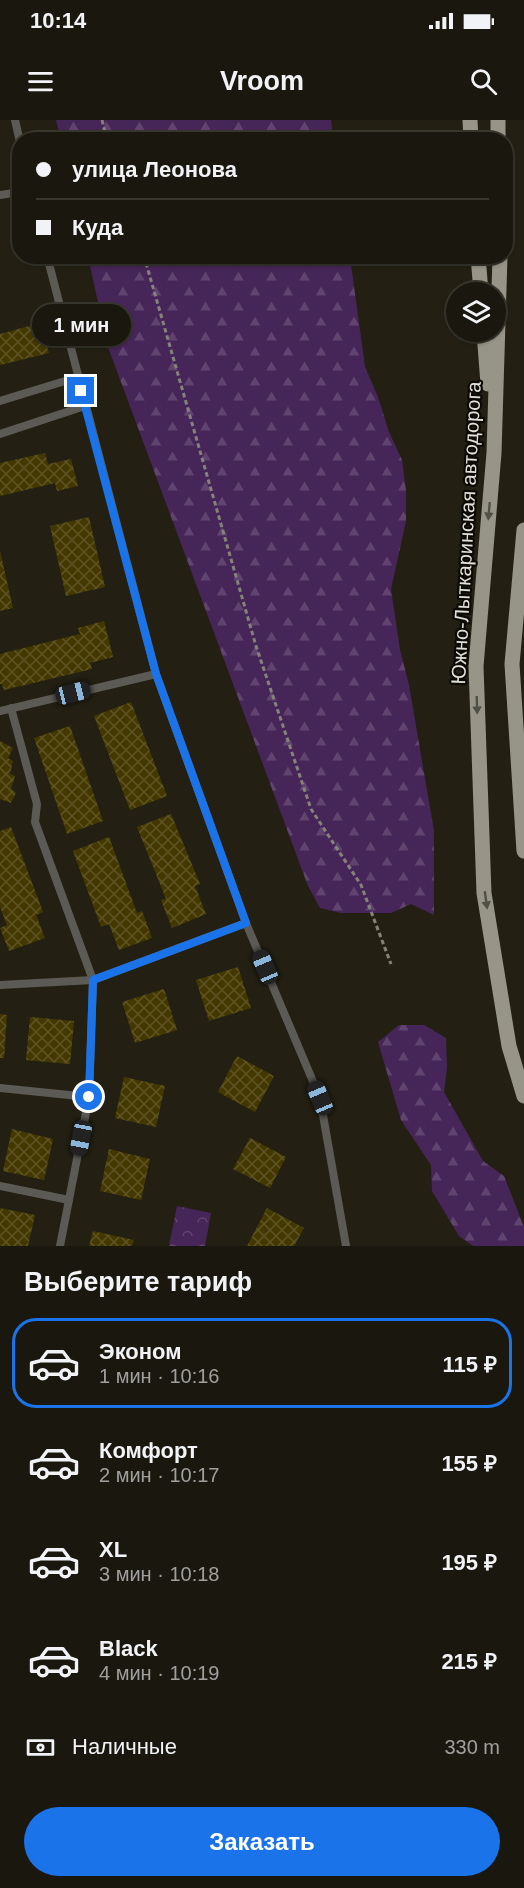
<!DOCTYPE html>
<html lang="ru">
<head>
<meta charset="utf-8">
<style>
	:root { --surface:#1a180e; --page:#27251c; --text:#f1f3f6; --muted:#9fa09e; --line:#38372e; --accent:#1a73e8 }
	body { margin:0; font-family:Arial,sans-serif; background:var(--page); color:var(--text); height:100vh; display:flex; flex-direction:column; font-size:22px; white-space:nowrap }
	* { box-sizing:border-box; margin:0 }
	p { font-size:20px; color:var(--muted) }
	.icon { flex:none; width:33px; height:33px; fill:none; stroke:currentColor; stroke-width:2; stroke-linecap:round; stroke-linejoin:round }
	.map { position:relative; height:1126px; overflow:hidden }
	.details { display:flex; flex-direction:column; background:var(--surface); flex:1 }
	.details>* { flex:none }
	.guide { position:absolute; left:12px; top:12px; width:501px; height:132px; border-radius:24px; box-shadow:0 2px 4px #0004,0 0 0 2px var(--line); display:grid; align-content:center; height:132px; padding:0 24px; background:var(--surface) }
	.fabs { position:absolute; left:446px; top:162px; display:grid; gap:12px }
	.fabs a { display:grid; place-items:center; width:60px; height:60px; border-radius:50%; background:var(--surface); box-shadow:0 2px 4px #0004,0 0 0 2px var(--line); font-size:30px }
	.end { position:absolute; width:27px; height:27px; margin:-14px; border:8px solid #1a73e8; background:#fff; box-shadow:0 0 0 3px #fff }
	.from { border-radius:50% }
	.bubble { position:absolute; height:42px; border-radius:21px; background:var(--surface); box-shadow:0 2px 4px #0004,0 0 0 2px var(--line); font-size:20px; font-weight:800; line-height:42px; text-align:center }
	.car { position:absolute; width:18px; height:36px; margin:-18px -9px; border-radius:8px; box-shadow:0 0 4px 2px #0007; background:linear-gradient(#222 24%,#8ab4d8 0 40%,#222 0 76%,#8ab4d8 0 86%,#222 0) }
	.guide b { display:flex; align-items:center; gap:21px; height:57px; font-size:22px }
	.guide b+b { border-top:2px solid var(--line) }
	.guide i { width:15px; height:15px; background:var(--text) }
	ul { padding:0; list-style:none }
	li { display:flex; align-items:center; gap:18px; height:90px; margin:0 12px 9px; padding:0 12px; border:3px solid transparent; border-radius:24px }
	li div { flex:1 }
	li b { display:block; font-size:22px }
	li em { font-style:normal; font-weight:800 }
	li.selected { border-color:var(--accent) }
	li>.icon { width:54px; height:54px; stroke-width:1.5 }
	h2 { padding:0 24px; font-size:27px; line-height:72px }
	.pay { display:flex; align-items:center; gap:15px; height:66px; padding:0 24px; font-size:22px }
	.pay p { margin-inline-start:auto }
	.primary-button { display:flex; gap:12px; margin-top:auto; padding:12px 24px }
	.primary-button a { flex:1; height:69px; border-radius:36px; background:var(--accent); color:#fff; font-size:24px; font-weight:800; line-height:69px; text-align:center }
	.status { display:flex; justify-content:space-between; align-items:center; height:42px; padding:0 30px; background:var(--surface); direction:ltr }
	.status svg { height:16px; fill:currentColor }
	header { display:flex; justify-content:space-between; align-items:center; height:78px; padding:0 24px; background:var(--surface); font-size:27px; font-weight:800 }
	.map>svg:first-child { display:block }
	.forest { fill:url(#forest-firs) }
	.park { fill:url(#park-crowns) }
	.building { fill:url(#building-cross-hatch) }
	.lines { fill:none; stroke-linecap:round; stroke-linejoin:round }
	.path { stroke:#858378; stroke-width:3; stroke-dasharray:4.5 3; stroke-linecap:butt }
	.service { stroke:#5b5a54; stroke-width:8 }
	.primary { stroke:#979588; stroke-width:15 }
	.oneway { fill:#515046 }
	.route { stroke:#1a73e8; stroke-width:8 }
	.labels { text-anchor:middle; dominant-baseline:central; stroke-width:4.5; stroke-linejoin:round; paint-order:stroke }
	.street-label { font-size:20px; fill:#e2e0d8; stroke:#0b0a05 }
</style>
</head>
<body>
<div class="status"><b>10:14</b><svg viewBox="0 0 49 12"><path d="M0 12V9h3v3zM5 12V6h3v6zM10 12V3h3v9zM15 12V0h3v12zM26 1h20v11H26zM47 4h2v5h-2z"/></svg></div>
<header><svg class="icon" aria-label="menu" viewBox="0 0 24 24"><path d="M4 6h16M4 12h16M4 18h16"/></svg>Vroom<svg class="icon" aria-label="search" viewBox="0 0 24 24"><circle cx="10" cy="10" r="6"/><path d="M15 15l6 6"/></svg></header>
<div class="map">
<svg width="524" height="1126" viewBox="0 0 524 1126">
	<defs>
		<pattern id="forest-firs" width="22" height="20" patternUnits="userSpaceOnUse" patternTransform="scale(1.5)"><rect width="22" height="20" fill="#462558"/><path d="M5 1l3.5 6h-7zM16 11l3.5 6h-7z" fill="#60446f"/></pattern>
		<pattern id="park-crowns" width="20" height="18" patternUnits="userSpaceOnUse" patternTransform="scale(1.5)"><rect width="20" height="18" fill="#462558"/><path d="M2 6a3 3 0 1 1 6 0M12 15a3 3 0 1 1 6 0" fill="none" stroke="#60446f"/></pattern>
		<pattern id="building-cross-hatch" width="8" height="8" patternUnits="userSpaceOnUse" patternTransform="scale(1.5)"><rect width="8" height="8" fill="#433800"/><path d="M0 0l8 8M0 8l8-8" fill="none" stroke="#5e5424"/></pattern>
	</defs>
	<rect width="100%" height="100%" fill="#232013"/>
	<g class="forest">
		<path d="M56,0H331L333,19H61Z"/>
		<path d="M88,137H350L365,247L378,277L389,312L402,340L406,371V401L391,469L400,530L409,565L434,711V795L411,784L391,793H341L320,788L308,766L108,227Z"/>
		<path d="M399,905H424L446,918L447,948L444,972L483,1041L504,1056L524,1107V1126H473L459,1116L432,1071L431,1045L401,1000L378,922Z"/>
	</g>
	<path class="park" d="M177,1086L211,1093L205,1126H169Z"/>
	<g class="building">
		<path d="M40,203L49,233L0,245V214Z"/>
		<path d="M45,333L48,344L71,339L78,366L57,371L55,363L0,376V343Z"/>
		<path d="M89,397L105,467L66,476L50,406Z"/>
		<path d="M0,431L13,488L0,491Z"/>
		<path d="M104,501L113,537L90,543L92,549L4,570L2,564H0V534L80,514L78,508Z"/>
		<path d="M131,582L167,676L130,690L94,596Z"/>
		<path d="M70,606L103,701L67,714L34,618Z"/>
		<path d="M0,621L13,628L8,638L13,641L10,654L15,656L11,669L16,673L11,683L0,679Z"/>
		<path d="M171,694L200,764L195,766L206,794L172,808L161,780L166,779L137,707Z"/>
		<path d="M11,707L43,792L36,795L45,818L9,831L0,808L7,805L0,787V711Z"/>
		<path d="M109,717L137,793L142,791L152,818L119,830L109,804L101,807L73,731Z"/>
		<path d="M238,847L251,888L209,901L196,860Z"/>
		<path d="M164,869L177,910L135,923L122,882Z"/>
		<path d="M0,894L7,895L4,938H0Z"/>
		<path d="M30,897L74,901L70,944L26,940Z"/>
		<path d="M237,936L274,956L255,992L218,972Z"/>
		<path d="M124,957L165,966L156,1007L115,998Z"/>
		<path d="M12,1009L53,1019L44,1060L3,1051Z"/>
		<path d="M250,1018L286,1037L270,1068L233,1049Z"/>
		<path d="M109,1029L150,1039L141,1080L100,1071Z"/>
		<path d="M0,1088L35,1095L28,1126H0Z"/>
		<path d="M267,1088L304,1108L294,1126H247Z"/>
		<path d="M93,1111L134,1120L132,1126H89Z"/>
	</g>
	<g class="lines">
		<g class="path">
			<path d="M102,0L107,20"/>
			<path d="M144,136L256,526L311,689L361,765L391,844"/>
		</g>
		<g class="service">
			<path d="M15,0L20,22"/>
			<path d="M0,75L20,72"/>
			<path d="M0,281L78,257"/>
			<path d="M0,314L85,286"/>
			<path d="M11,588L37,684L35,702L93,860L89,977L60,1126"/>
			<path d="M0,591L156,554"/>
			<path d="M246,803L320,978L346,1126"/>
			<path d="M0,865L93,860L246,803L156,554L47,136"/>
			<path d="M0,968L89,977"/>
			<path d="M0,1066L69,1080"/>
		</g>
		<g class="primary">
			<path d="M470,0L471,20"/>
			<path d="M498,0V20"/>
			<path d="M478,136L481,172"/>
			<path d="M500,136L494,333L476,546L484,773L509,926L524,976"/>
			<path d="M484,212L488,264"/>
			<path d="M524,410L512,544L524,731"/>
		</g>
	</g>
	<defs><path id="oneway-solid" d="M-6-.8H1V-3.2L6.5 0L1 3.2V.8H-6Z" transform="scale(1.5)"/></defs>
	<g class="oneway">
		<use href="#oneway-solid" transform="translate(489 391) rotate(95)"/>
		<use href="#oneway-solid" transform="translate(477 585) rotate(88)"/>
		<use href="#oneway-solid" transform="translate(486 780) rotate(82)"/>
	</g>
	<g class="lines">
		<path class="route" d="M81,271L156,554L246,803L93,860L89,977"/>
	</g>
	<g class="labels">
		<g class="street-label">
			<text transform="translate(466 413) rotate(-87)">Южно-Лыткаринская автодорога</text>
		</g>
	</g>
</svg>
<div class="fabs">
<a><svg class="icon" aria-label="layers" viewBox="0 0 24 24"><path d="M12 4l9 5-9 5-9-5zM3 14l9 5 9-5"/></svg></a>
</div>
<i class="end from" style="left:89px;top:977px"></i>
<i class="end" style="left:81px;top:271px"></i>
<div class="bubble" style="left:32px;top:184px;width:99px">1 мин</div>
<i class="car" style="left:73px;top:573px;rotate:76deg"></i>
<i class="car" style="left:265px;top:847px;rotate:337deg"></i>
<i class="car" style="left:320px;top:978px;rotate:337deg"></i>
<i class="car" style="left:81px;top:1018px;rotate:191deg"></i>
<div class="guide">
<b><i class="from"></i>улица Леонова</b>
<b><i></i>Куда</b>
</div>
</div>
<section class="details">
<h2>Выберите тариф</h2>
<ul>
<li class="selected"><svg class="icon" aria-label="car" viewBox="0 0 24 24"><path d="M5 17H2v-5l4-1 3-4h7l3 4 3 1v5h-3M9 17h6M6 11h13"/><circle cx="7" cy="17" r="2"/><circle cx="17" cy="17" r="2"/></svg><div><b>Эконом</b><p>1 мин · 10:16</p></div><em>115 ₽</em></li>
<li><svg class="icon" aria-label="car" viewBox="0 0 24 24"><path d="M5 17H2v-5l4-1 3-4h7l3 4 3 1v5h-3M9 17h6M6 11h13"/><circle cx="7" cy="17" r="2"/><circle cx="17" cy="17" r="2"/></svg><div><b>Комфорт</b><p>2 мин · 10:17</p></div><em>155 ₽</em></li>
<li><svg class="icon" aria-label="car" viewBox="0 0 24 24"><path d="M5 17H2v-5l4-1 3-4h7l3 4 3 1v5h-3M9 17h6M6 11h13"/><circle cx="7" cy="17" r="2"/><circle cx="17" cy="17" r="2"/></svg><div><b>XL</b><p>3 мин · 10:18</p></div><em>195 ₽</em></li>
<li><svg class="icon" aria-label="car" viewBox="0 0 24 24"><path d="M5 17H2v-5l4-1 3-4h7l3 4 3 1v5h-3M9 17h6M6 11h13"/><circle cx="7" cy="17" r="2"/><circle cx="17" cy="17" r="2"/></svg><div><b>Black</b><p>4 мин · 10:19</p></div><em>215 ₽</em></li>
</ul>
<div class="pay"><svg class="icon" aria-label="cash" viewBox="0 0 24 24"><path d="M3 7h18v10H3z"/><circle cx="12" cy="12" r="2"/></svg>Наличные<p>330 m</p></div>
<div class="primary-button"><a>Заказать</a></div>
</section>
</body>
</html>
